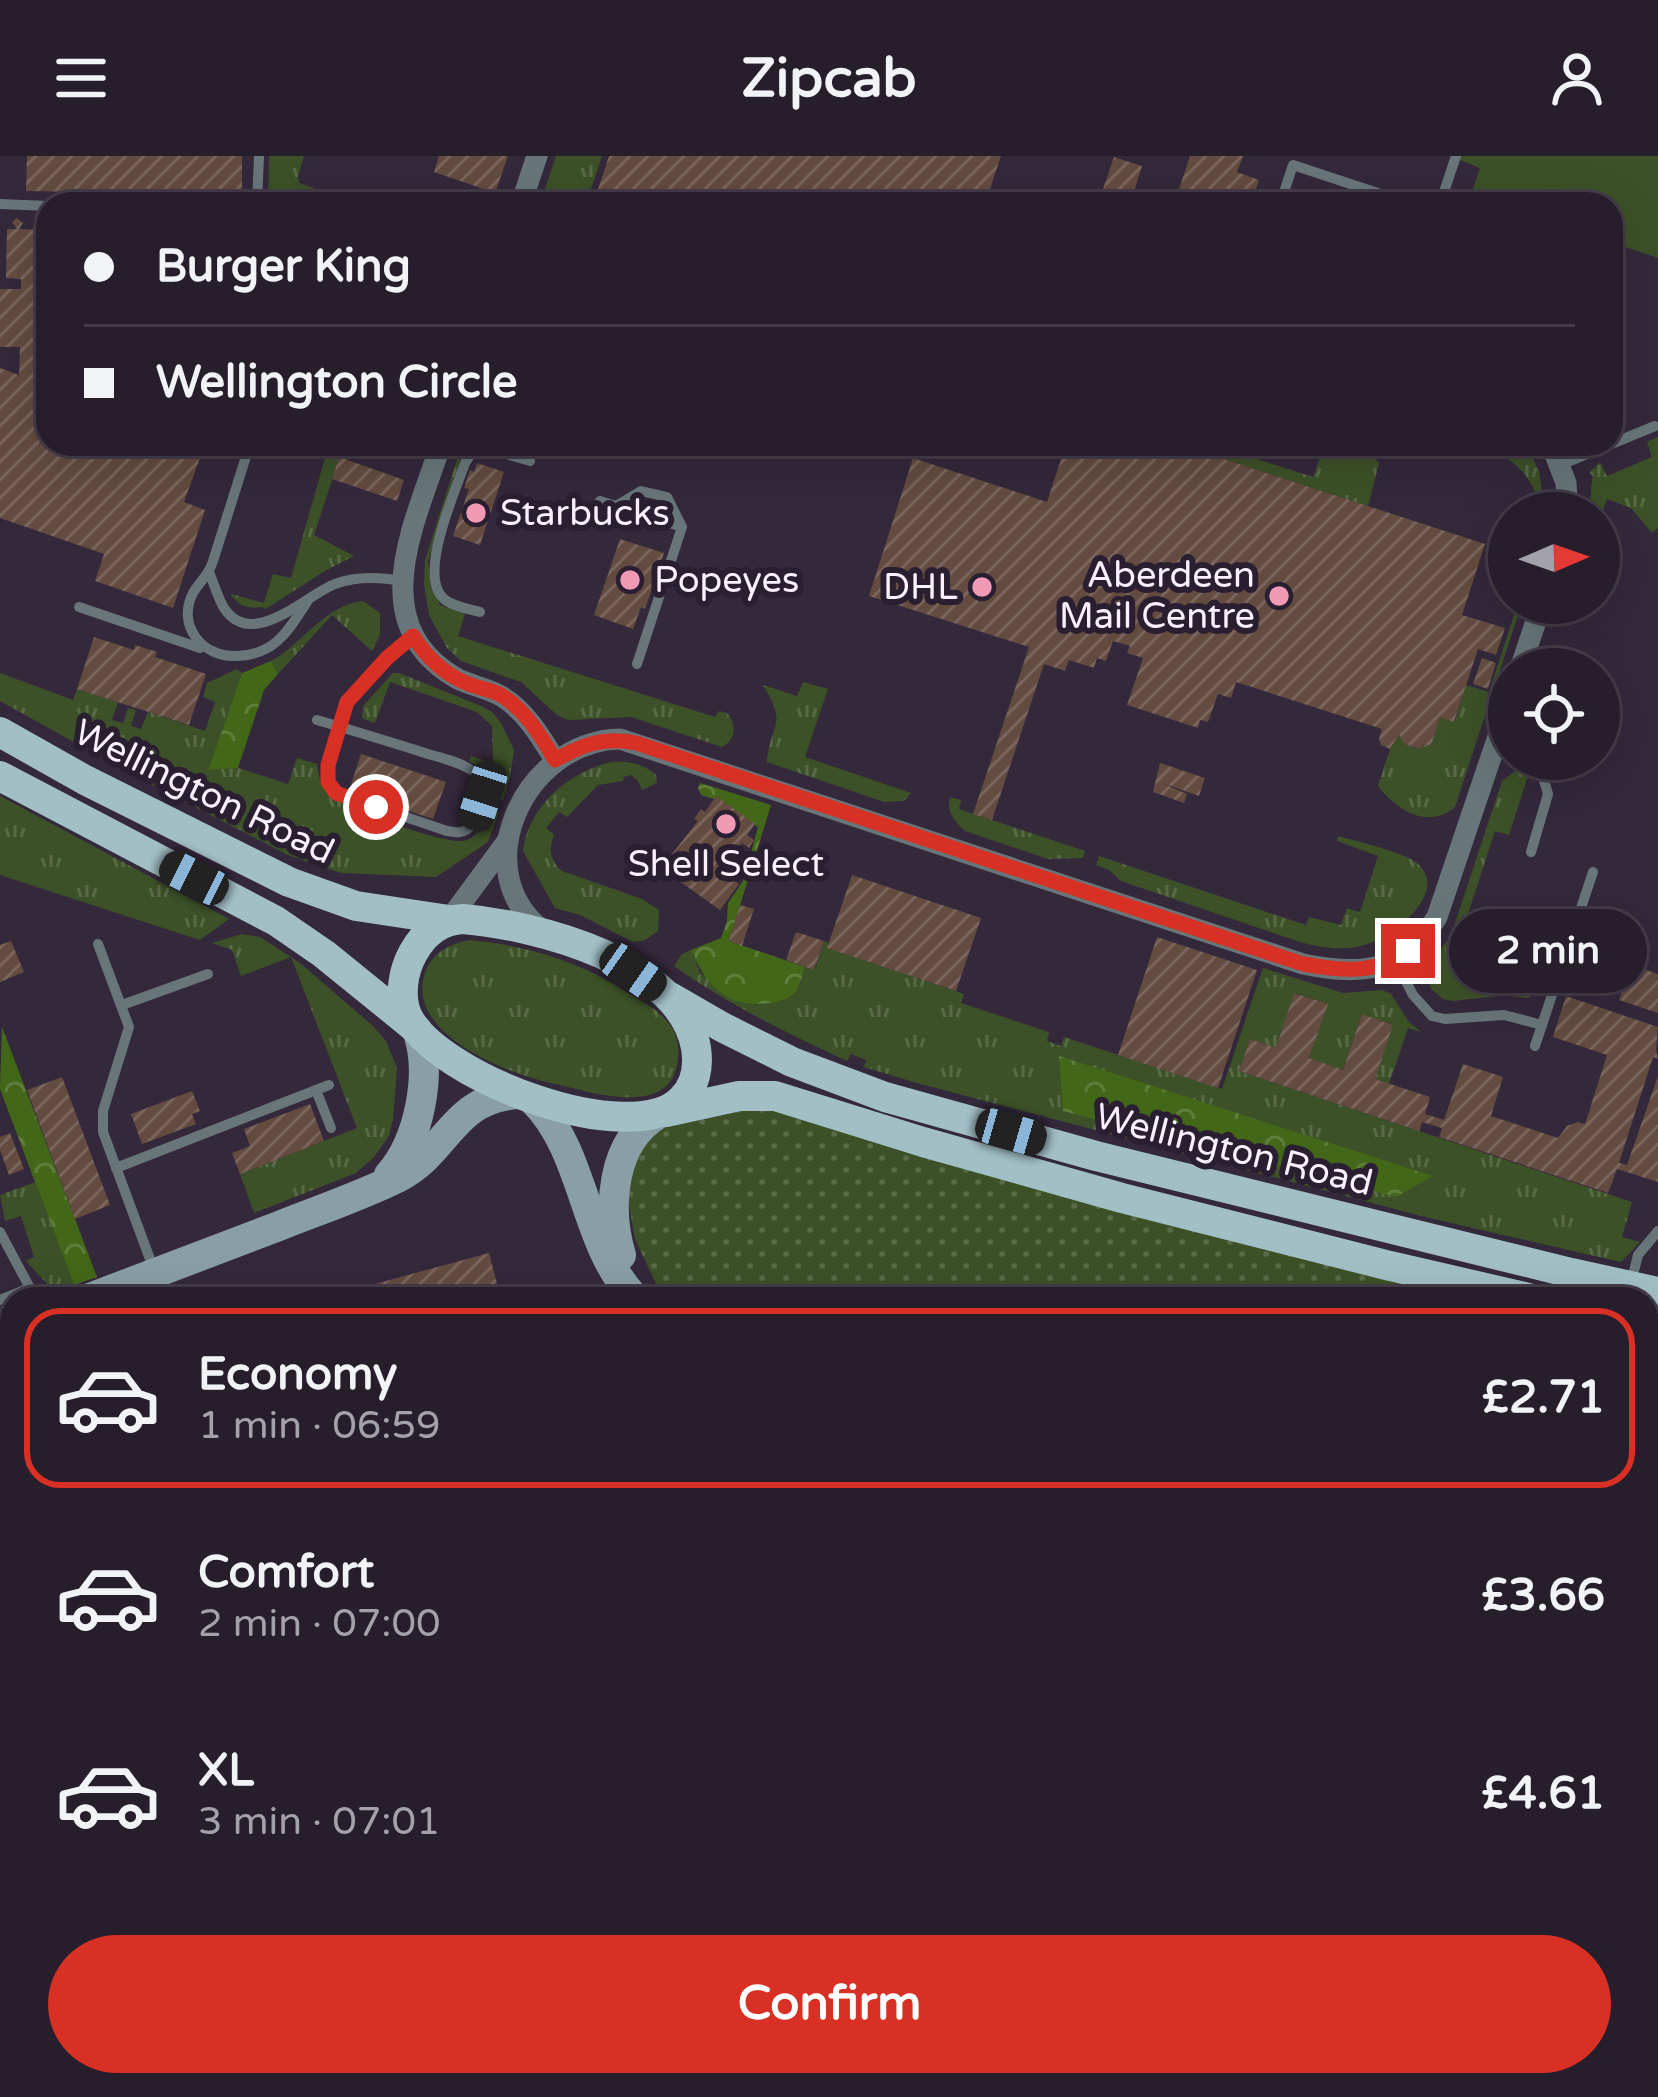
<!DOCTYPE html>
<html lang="en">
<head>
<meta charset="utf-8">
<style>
	:root { --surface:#271e2c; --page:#2f2734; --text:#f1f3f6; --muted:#a4a2a9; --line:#433c48; --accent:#d93025 }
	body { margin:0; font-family:"Varela Round",sans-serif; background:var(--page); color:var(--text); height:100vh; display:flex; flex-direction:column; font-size:45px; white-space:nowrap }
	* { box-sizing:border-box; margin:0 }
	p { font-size:39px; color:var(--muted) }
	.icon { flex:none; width:66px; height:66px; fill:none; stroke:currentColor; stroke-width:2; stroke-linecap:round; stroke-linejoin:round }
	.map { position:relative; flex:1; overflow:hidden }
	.drawer { position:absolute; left:0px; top:1131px; width:1659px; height:810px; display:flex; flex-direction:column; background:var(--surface); border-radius:36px 36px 0 0; box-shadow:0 12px 48px #0002,0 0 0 3px var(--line) }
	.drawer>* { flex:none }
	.banner { position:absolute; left:36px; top:36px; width:1587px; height:264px; border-radius:36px; box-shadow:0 12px 48px #0002,0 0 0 3px var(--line); display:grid; align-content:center; height:264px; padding:0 48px; background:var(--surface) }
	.needle { width:78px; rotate:88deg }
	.controls { position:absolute; left:1488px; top:336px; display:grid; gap:24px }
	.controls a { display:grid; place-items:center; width:132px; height:132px; border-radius:50%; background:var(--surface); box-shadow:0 12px 48px #0002,0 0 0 3px var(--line); font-size:60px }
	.end { position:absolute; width:54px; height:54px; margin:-27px; border:15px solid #d93025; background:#fff; box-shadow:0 0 0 6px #fff }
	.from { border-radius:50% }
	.bubble { position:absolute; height:84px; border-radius:42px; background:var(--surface); box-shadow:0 12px 48px #0002,0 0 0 3px var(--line); font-size:39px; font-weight:700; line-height:84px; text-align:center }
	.car { position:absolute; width:36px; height:72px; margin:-36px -18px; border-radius:15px; box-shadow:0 0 9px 3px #0007; background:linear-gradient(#222 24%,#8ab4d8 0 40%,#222 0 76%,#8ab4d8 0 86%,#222 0) }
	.banner b { display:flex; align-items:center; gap:42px; height:114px; font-size:45px }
	.banner b+b { border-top:3px solid var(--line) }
	.banner i { width:30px; height:30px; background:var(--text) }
	ul { padding:21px 0 0; list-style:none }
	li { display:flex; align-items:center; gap:36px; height:180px; margin:0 24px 18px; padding:0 24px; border:6px solid transparent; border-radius:36px }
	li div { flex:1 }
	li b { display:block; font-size:45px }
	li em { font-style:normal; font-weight:700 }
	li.on { border-color:var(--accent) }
	li>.icon { width:108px; height:108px; stroke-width:1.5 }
	.button { display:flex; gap:24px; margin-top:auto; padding:24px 48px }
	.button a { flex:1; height:138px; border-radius:72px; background:var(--accent); color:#fff; font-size:48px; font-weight:700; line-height:138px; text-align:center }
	header { display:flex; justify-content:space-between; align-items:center; height:156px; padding:0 48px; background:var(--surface); font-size:54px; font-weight:700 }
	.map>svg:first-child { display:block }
	.grass { fill:url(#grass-tufts) }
	.forest { fill:url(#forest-crowns) }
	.park { fill:url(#park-dots) }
	.pitch { fill:#3c5128 }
	.building { fill:url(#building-hatch) }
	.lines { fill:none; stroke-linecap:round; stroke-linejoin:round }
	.lane { stroke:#68767a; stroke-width:10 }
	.street { stroke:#68767a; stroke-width:21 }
	.secondary { stroke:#899fa5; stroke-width:30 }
	.primary { stroke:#a2bfc6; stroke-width:30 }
	.route { stroke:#d93025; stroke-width:15 }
	.poi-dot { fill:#f09ab6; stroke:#2a1e31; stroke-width:4.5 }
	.labels { text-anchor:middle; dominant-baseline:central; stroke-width:12; stroke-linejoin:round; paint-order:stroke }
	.poi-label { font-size:36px; fill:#f9f1fe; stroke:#2a1e31; text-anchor:start }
	.street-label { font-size:36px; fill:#f9f1fe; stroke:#2a1e31 }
</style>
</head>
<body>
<header><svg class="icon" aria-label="menu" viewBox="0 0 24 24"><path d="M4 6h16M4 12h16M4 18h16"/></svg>Zipcab<svg class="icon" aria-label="person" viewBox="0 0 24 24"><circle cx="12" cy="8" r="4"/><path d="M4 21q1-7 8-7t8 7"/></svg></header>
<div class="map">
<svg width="1658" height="1941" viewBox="0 0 1658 1941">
	<defs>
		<pattern id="grass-tufts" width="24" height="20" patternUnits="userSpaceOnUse" patternTransform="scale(3)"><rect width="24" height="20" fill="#3c5128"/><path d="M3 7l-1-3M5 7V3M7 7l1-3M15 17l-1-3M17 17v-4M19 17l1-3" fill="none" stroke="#596a48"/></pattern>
		<pattern id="forest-crowns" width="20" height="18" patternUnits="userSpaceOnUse" patternTransform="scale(3)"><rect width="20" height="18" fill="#436718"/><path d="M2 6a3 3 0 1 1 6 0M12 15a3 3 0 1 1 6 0" fill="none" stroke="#5f7d3b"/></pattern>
		<pattern id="park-dots" width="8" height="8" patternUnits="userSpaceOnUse" patternTransform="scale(3)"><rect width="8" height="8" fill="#3c5128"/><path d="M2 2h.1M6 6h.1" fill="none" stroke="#596a48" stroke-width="1.8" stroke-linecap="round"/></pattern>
		<pattern id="building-hatch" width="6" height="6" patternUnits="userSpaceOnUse" patternTransform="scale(3)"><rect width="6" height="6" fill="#634b3f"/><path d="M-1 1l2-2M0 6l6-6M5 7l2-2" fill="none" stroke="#7a655c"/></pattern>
	</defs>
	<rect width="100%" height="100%" fill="#34283b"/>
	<g class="grass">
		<path d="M269,0H304L298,20L299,27L324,36L320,46L326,48H268Z"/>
		<path d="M556,0H602L586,48H540Z"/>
		<path d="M1658,281V372L1652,377L1631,352L1607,343L1599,364V357H1588C1592,344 1590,333 1593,320L1589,317L1600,306L1607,320L1652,301L1647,286Z"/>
		<path d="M329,288H344L314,379L354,400L323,416L269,451L264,453L263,451C248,453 239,451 231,438L264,447L273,418L291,422Z"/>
		<path d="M462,288H465L428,405L431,432L440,449L465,458L458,480L715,561L719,555L727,557C737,570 736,583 722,591L631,561L568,564L557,559L521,526L461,505L447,492L429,459L424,429L425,404Z"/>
		<path d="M1177,288H1209L1313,321L1325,288H1360L1379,307L1368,350Z"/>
		<path d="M1403,288H1525L1539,315L1545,357H1540C1537,320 1506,290 1466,293C1453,294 1442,304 1428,303C1418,302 1410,295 1403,288Z"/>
		<path d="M363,445L380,457V479L372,495L332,459L278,518L271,505C304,487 323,450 363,445Z"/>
		<path d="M1518,447H1522L1455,651C1428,674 1396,654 1378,630L1390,593L1399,578L1404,588L1420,593L1423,588L1431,590L1440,561L1455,565L1466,529L1489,536Z"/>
		<path d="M237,513L242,517L208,614L238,612L288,628L297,602L317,608C319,621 321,634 333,641C350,653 450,692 467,684C480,679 483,665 487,653L499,656L488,686L436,721L341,717L288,699L135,620L0,545V517L73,544L77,533L118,546L112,564L123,567L128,552L136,554L131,570L141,573L148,556L205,575L215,546L203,541L207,527Z"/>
		<path d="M393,517H399L481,550L492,556L501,567L514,594L510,621L503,644H496L492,640L487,615L469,605L471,600L493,607L492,570L477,556L390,526L375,567L362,562L363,550Z"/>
		<path d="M803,526L828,533L805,601L911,637L904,645L884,646L767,606C770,566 789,572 763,529L797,540Z"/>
		<path d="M611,606C628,605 643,607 656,619L657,627L642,634L638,625L631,619L624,621L623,625L598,629L567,661L559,656L546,672L554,679C548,693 550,705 562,715L642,743L659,754L658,775L645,784L633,786L580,759L555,752L523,695C529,649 568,617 611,606Z"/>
		<path d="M1519,612L1524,613L1529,617L1509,679L1495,675L1453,804L1539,832L1528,842L1505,839L1453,845L1443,843L1431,833L1426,813L1431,803L1450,782L1502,625Z"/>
		<path d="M0,640L229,763L200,784L0,719Z"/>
		<path d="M950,641L961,644L959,653L1085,695L1083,702L1048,703L965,675C954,665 946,655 950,641Z"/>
		<path d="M1338,680C1356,685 1407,697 1418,708C1450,738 1391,781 1365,789C1345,795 1320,792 1300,786L1121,725L1109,714L1096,709L1099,700L1306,769L1309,761L1341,769L1347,752L1360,756L1378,700L1337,685Z"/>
		<path d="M242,778L260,781L300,807L373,870L386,885L397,912L393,963L389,980L374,1001L356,1017L254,1057L240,1018L357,972L291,801L241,820L232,794L212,787Z"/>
		<path d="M470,784C530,790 582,806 633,840C643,846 655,852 663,861C675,872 680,886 678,902C673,964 592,936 555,928C508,918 401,877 426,814C433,796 452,787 470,784Z"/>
		<path d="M824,785L829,787L828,792L964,838L961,847L1049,876L1047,885L1061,890L1064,881L1222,933L1263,812L1343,837L1382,834L1391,838L1409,866L1421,876L1408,872L1389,928L1375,923L1392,868L1362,859L1343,914L1309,902L1327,848L1295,837L1276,892L1250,883L1239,915L1632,1046L1622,1081L1640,1086L1621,1106L1425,1061L917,927L864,911L866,904L851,898L847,905C787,877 729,849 674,810L682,798L691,794L700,816L727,841L800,830L805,811L815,813Z"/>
		<path d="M35,1026L74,1129L58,1136L51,1132L26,1105L34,1101L21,1060L5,1065L0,1039Z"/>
		<path d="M1044,1929H1271L1282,1941H1057Z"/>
		<path d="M1349,1929H1454V1941H1306L1337,1935Z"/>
	</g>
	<g class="forest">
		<path d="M271,505L278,518L264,534L238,612L208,614L242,517Z"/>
		<path d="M700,627L771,649L729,785L805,811C802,820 801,831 793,838C780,850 742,851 727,841C709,830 699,813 691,794L721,782L727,765L728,747L743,725L758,671L717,641L714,643L701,639L698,632Z"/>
		<path d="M2,871L97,1121L74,1129L0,933Z"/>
		<path d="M1059,900L1433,1020L1396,1041L1063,955Z"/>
		<path d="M460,1929H586L583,1941H458Z"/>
	</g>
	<g class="park">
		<path d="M724,942L1533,1143H663L635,1083L621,1005L636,978Z"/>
		<path d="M1647,1168L1658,1170V1368L1647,1367Z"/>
		<path d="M334,1929H460L458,1941H323Z"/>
	</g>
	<path class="pitch" d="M1450,0H1658V102L1611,86V48H1506L1472,36L1480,12Z"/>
	<g class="building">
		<path d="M27,0H242V39L26,35Z"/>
		<path d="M439,0H508L495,37L434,16Z"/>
		<path d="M609,0H1001L985,48H593Z"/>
		<path d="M1190,0H1243L1237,16L1259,24L1251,48H1174Z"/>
		<path d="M1114,1L1142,10L1130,48H1098Z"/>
		<path d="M17,62L23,67L19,73L48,74V288H205L184,346L205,354L173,452L95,425L104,398L0,362V212L19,219L20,191H0V133H21V123L6,122L7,73H17L12,66Z"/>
		<path d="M1066,288H1177L1485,388L1462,459L1505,472L1496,499L1478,493L1454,566L1440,561L1431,590L1423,588L1421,593L1404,588L1399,578L1390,593L1381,589L1379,583L1382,573L1236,526L1231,542L1218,538L1208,566L1200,564L1198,572L1127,549L1143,502L1127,497L1130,490L1113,485L1106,505L1097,502L1094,512L1069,504L1065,515L1044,508L992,664L973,658L1029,491L869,440L913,302L1047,346Z"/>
		<path d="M339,301L404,324L397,345L332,323Z"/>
		<path d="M477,307L504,316L480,389L453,380L469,333L464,332L470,314L474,316Z"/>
		<path d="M620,383L664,397L645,453L641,451L633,473L594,459Z"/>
		<path d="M94,481L134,494L135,489L157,496L155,501L206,518L189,569L77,533Z"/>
		<path d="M1482,502L1496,507L1488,533L1473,528Z"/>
		<path d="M361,598L446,626L433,663L349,635Z"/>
		<path d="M1160,607L1205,622L1199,640L1162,627L1187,638L1184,647L1153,636Z"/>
		<path d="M716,640L755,668L747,679L754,684L749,692L742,687L721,716L739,728L720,754L661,712L698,665L694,663L701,653L705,656Z"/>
		<path d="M852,719L981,762L956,835L827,792Z"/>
		<path d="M740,749L754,753L742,790L729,785Z"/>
		<path d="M796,776L824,785L814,814L786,804Z"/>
		<path d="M1157,781L1257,814L1218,932L1118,899Z"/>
		<path d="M11,785L24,816L0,826V789Z"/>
		<path d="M1631,809L1658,818V857L1619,844Z"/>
		<path d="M1294,837L1328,848L1309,902L1343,914L1362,858L1393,869L1375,923L1430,941L1425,958L1444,964L1463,908L1503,921L1491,960L1558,982L1567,970L1578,966L1585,968L1607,899L1553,881L1566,840L1658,871L1656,894L1658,903L1653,901L1619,1007L1627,1009L1658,920V1026L1617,1013L1608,1037L1439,981L1442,972L1422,966L1419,975L1239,915L1250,883L1276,892Z"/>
		<path d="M62,921L110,1049L75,1063L27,934Z"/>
		<path d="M192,935L200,955L192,958L196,968L142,988L131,958Z"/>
		<path d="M310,948L324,985L240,1018L232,997L250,990L244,973Z"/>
		<path d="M10,977L24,1013L9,1019L0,994V981Z"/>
		<path d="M489,1097L501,1143H323V1142Z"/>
	</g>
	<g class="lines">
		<g class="lane">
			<path d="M0,48L48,50"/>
			<path d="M257,48L259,0"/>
			<path d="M1280,48L1293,9L1411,48"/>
			<path d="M1440,48L1456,0"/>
			<path d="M250,288C238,327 225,366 213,405C209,419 200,425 193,437C176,470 203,502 237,500C275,499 288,475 307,446"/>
			<path d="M1560,309L1655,270"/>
			<path d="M600,345L682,371L637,508"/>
			<path d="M616,350L641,335L667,341L682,371"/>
			<path d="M209,416C214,428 218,442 224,452C252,495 306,439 335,428C356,420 380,421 402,425"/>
			<path d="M79,451L200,492"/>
			<path d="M480,456C469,453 454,451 444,443C417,420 455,336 465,307L472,296L483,291L530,305"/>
			<path d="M317,564C354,575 391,586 428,598C442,602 460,606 473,615C490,626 483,664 466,674C459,678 455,676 447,675L341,639L329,626C327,600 338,570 348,546L387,502L413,480"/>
			<path d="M1526,603L1540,611L1548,638L1531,696"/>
			<path d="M98,788L129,871L103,955V976L154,1114"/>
			<path d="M1395,804L1413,839L1432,860L1445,863L1504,859L1542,869"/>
			<path d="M122,849L208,818"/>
			<path d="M1535,890L1593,716"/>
			<path d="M316,934L331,972"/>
			<path d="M116,1012L329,929"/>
			<path d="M0,1076L30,1132"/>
			<path d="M1631,1127L1638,1099L1658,1075"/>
			<path d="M0,1144L30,1132L36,1143"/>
			<path d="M138,1941L149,1929"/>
			<path d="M273,1941L278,1929"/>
			<path d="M788,1941L833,1929"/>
			<path d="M838,1941L841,1929"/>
			<path d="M1467,1941L1469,1929"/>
		</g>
		<g class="street">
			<path d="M521,48L537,0"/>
			<path d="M441,288C415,367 362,469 458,523C472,530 488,532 501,540C525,554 541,581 555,604"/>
			<path d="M1551,288L1566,327L1568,357"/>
			<path d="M1520,513L1542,447"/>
			<path d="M449,764L508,684"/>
			<path d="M546,777C463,718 523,585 620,583L1303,808C1362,820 1403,817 1437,761L1509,548"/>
			<path d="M0,1470L12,1530"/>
			<path d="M0,1823L12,1787"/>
		</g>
		<g class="secondary">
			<path d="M533,944C585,995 583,1085 632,1139"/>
			<path d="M389,1019C419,985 433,917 417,874"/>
			<path d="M621,1099C607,1052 611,986 658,958"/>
			<path d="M87,1143C151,1119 215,1094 279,1070C319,1054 361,1040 399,1021C449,995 451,943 518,938"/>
			<path d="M0,1177L12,1172"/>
			<path d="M986,1929L990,1941"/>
			<path d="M1013,1929L1024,1941"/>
		</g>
		<g class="primary">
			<path d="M0,576L85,624L289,726L356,750L449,764"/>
			<path d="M0,620L276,765L324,798L414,871"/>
			<path d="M463,763C536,769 681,806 696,892C699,911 695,930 682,943C632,996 434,920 407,859C399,840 403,815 413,797C424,777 440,764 463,763Z"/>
			<path d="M670,841L722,871L792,906L885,941L1096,1000L1571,1117L1658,1136"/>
			<path d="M666,956L739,940H775L923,986L1122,1042L1386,1109L1533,1143"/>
			<path d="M1647,1168L1658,1170"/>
		</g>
	</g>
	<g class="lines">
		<path class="route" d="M376,651L336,637L328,626V609L347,546L387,502L413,480C427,502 446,520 471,529C480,532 490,534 499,538C524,552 541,580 555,604C582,589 604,580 636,587L1303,808C1342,815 1373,819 1408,795"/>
	</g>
	<g class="poi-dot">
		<circle cx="476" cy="357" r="12"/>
		<circle cx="630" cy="424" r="12"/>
		<circle cx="982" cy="431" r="12"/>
		<circle cx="1279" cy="440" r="12"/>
		<circle cx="726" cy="668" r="12"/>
	</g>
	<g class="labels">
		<g class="poi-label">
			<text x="500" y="357">Starbucks</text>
			<text x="1255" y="419" text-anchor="end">Aberdeen<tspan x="1255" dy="41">Mail Centre</tspan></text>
			<text x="654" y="424">Popeyes</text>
			<text x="958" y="431" text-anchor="end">DHL</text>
			<text x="726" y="708" text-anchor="middle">Shell Select</text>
		</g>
		<g class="street-label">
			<text transform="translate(204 636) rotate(26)">Wellington Road</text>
			<text transform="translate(1234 994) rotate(14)">Wellington Road</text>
		</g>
	</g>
</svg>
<div class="controls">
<a><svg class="needle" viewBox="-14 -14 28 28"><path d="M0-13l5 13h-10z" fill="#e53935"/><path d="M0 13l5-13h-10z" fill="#a4a2a9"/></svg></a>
<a><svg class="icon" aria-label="locate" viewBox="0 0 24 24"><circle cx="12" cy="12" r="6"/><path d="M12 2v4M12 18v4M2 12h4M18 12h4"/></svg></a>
</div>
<i class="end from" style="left:376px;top:651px"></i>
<i class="end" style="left:1408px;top:795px"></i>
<div class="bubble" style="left:1449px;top:753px;width:198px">2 min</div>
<i class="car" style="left:483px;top:640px;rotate:198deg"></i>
<i class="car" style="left:194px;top:722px;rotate:297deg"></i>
<i class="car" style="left:633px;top:816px;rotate:125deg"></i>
<i class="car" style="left:1011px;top:976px;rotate:106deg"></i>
<div class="banner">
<b><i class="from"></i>Burger King</b>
<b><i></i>Wellington Circle</b>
</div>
<section class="drawer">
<ul>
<li class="on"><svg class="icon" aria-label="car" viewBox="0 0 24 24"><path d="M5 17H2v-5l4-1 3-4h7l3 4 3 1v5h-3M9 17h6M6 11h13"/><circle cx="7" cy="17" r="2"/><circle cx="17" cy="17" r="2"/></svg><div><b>Economy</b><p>1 min · 06:59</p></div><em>£2.71</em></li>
<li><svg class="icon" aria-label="car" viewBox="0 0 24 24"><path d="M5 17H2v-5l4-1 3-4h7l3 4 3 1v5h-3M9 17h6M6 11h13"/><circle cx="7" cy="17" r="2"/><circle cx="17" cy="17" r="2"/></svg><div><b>Comfort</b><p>2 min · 07:00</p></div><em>£3.66</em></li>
<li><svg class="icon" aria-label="car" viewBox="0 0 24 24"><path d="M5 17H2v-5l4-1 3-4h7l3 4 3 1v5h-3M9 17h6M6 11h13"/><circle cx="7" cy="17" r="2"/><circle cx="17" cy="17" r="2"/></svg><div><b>XL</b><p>3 min · 07:01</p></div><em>£4.61</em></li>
</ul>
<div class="button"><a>Confirm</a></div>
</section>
</div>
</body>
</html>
